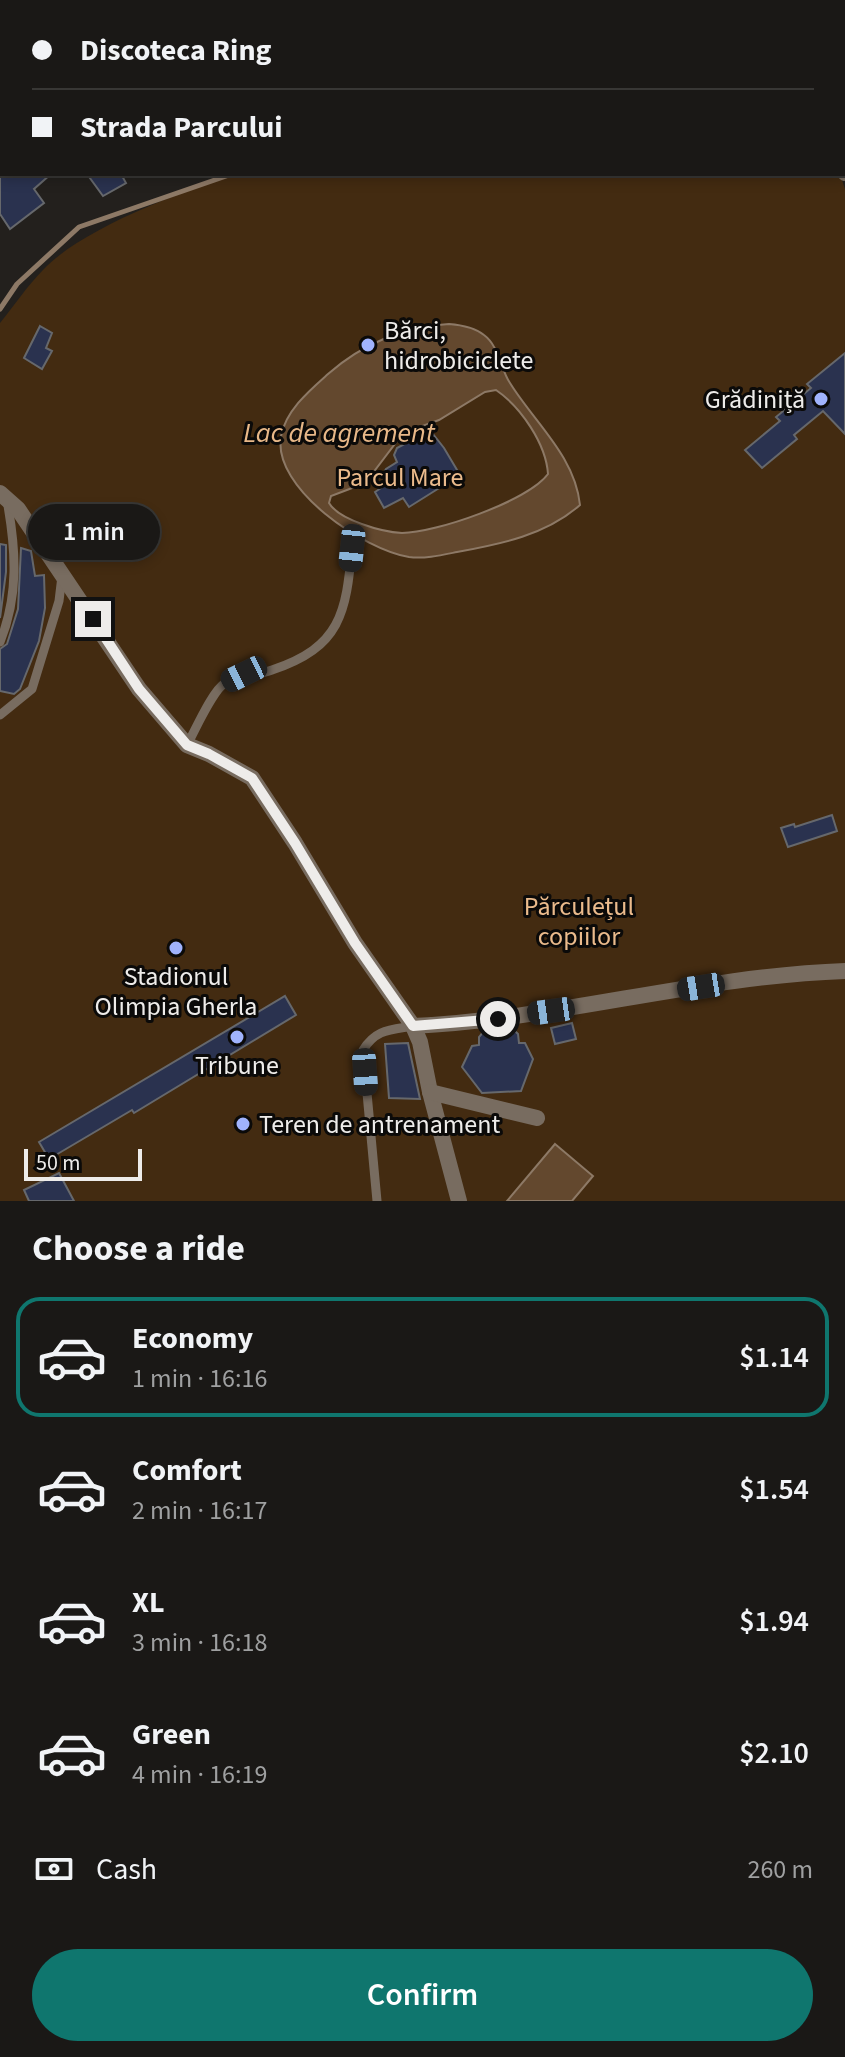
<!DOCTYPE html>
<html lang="en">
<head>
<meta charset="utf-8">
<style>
	:root { --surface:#1a1816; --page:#23211f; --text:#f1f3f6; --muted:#9fa0a1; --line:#383735; --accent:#0f766e }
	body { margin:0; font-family:"Source Sans 3",sans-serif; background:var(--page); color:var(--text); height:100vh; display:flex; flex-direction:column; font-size:30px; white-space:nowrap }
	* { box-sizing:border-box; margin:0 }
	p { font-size:26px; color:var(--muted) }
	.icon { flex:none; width:44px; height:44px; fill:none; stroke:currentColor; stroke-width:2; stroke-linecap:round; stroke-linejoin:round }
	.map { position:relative; height:1201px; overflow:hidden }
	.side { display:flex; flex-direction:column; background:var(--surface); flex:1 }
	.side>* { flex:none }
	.banner { position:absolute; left:0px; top:0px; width:846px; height:176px; box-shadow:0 4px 12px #0003,0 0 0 2px var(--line); display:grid; align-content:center; height:176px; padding:0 32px; background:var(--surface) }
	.scale { position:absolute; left:24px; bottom:20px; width:118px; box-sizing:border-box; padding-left:8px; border:4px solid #eeecea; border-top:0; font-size:22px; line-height:28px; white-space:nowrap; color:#eeecea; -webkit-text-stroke:6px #0b0a09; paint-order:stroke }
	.end { position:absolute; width:36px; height:36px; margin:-18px; border:10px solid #eeecea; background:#111; box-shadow:0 0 0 4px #111 }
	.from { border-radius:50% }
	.bubble { position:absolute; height:56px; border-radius:28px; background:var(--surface); box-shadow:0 4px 12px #0003,0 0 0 2px var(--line); font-size:26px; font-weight:600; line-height:56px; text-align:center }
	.car { position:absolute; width:24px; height:48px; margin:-24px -12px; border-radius:10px; box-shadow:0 0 6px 2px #0007; background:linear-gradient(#222 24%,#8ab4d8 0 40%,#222 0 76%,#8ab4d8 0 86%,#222 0) }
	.banner b { display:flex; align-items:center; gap:28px; height:76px; font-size:30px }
	.banner b+b { border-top:2px solid var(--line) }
	.banner i { width:20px; height:20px; background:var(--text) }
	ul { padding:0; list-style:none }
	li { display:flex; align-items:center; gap:24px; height:120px; margin:0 16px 12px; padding:0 16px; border:4px solid transparent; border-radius:24px }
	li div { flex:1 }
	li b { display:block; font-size:30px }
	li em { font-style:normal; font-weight:600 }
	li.selected { border-color:var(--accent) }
	li>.icon { width:72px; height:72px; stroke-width:1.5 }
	h2 { padding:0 32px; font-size:36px; line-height:96px }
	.pay { display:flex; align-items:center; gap:20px; height:88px; padding:0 32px; font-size:30px }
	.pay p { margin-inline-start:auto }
	.cta { display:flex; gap:16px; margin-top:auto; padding:16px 32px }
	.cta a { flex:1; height:92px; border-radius:48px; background:var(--accent); color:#fff; font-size:32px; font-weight:600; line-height:92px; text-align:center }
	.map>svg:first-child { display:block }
	.green { fill:#432b11 }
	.water { fill:#63482e; stroke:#8d7966; stroke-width:2; fill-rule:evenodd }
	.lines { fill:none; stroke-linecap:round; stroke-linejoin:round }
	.stream { stroke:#8d7966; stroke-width:5 }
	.building { fill:#2a324f; stroke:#66686c; stroke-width:2 }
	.lane { stroke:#786c60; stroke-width:9 }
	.street { stroke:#786c60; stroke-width:16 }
	.secondary { stroke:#ab9683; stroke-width:16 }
	.route { stroke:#eeecea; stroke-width:10 }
	.poi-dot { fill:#a0b3fd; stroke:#0b0a09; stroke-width:3 }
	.labels { text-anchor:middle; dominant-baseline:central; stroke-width:6; stroke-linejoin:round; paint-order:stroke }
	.poi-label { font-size:26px; fill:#eeecea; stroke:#0b0a09; text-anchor:start }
	.park-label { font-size:26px; fill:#ebbb8c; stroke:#0b0a09 }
	.water-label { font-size:28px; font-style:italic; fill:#e8b888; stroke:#0b0a09 }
</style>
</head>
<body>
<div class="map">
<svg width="845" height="1201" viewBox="0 0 845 1201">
	<rect width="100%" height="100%" fill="#23201d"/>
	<path class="green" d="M237,174H840L845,189V1201H0V323C14,306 27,286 43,270C81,229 184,190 237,174Z"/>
	<g class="water">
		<path d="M449,324C462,325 474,327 484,335C499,346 500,368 510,383C534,422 575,456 580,505C546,535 501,544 457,552C442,555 425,559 409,557C365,550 272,489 281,436C286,410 310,390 328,374C362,344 405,326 449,324ZM496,390C521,407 546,444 548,474C528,501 435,533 402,533C382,532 339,520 329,503L331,496L360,485L369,478L398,440L409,431L439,420L485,392Z"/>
		<path d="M555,1144L593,1176L572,1201H507Z"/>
	</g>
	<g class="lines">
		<g class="stream">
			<path d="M844,39H845"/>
			<path d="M0,309L17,284L79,227L232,174"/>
		</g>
	</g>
	<g class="building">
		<path d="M0,174H51L34,189L44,203L10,229L0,214Z"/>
		<path d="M87,174H121L126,183L103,196Z"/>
		<path d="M40,326L52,333L46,348L52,351L42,369L24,358Z"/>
		<path d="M845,353V434L823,411L794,435L797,439L762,468L745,450L780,421L776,417L811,388L807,384Z"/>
		<path d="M433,434L444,448L460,475L409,507L403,498L384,508L375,492L387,484L382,476L386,469L397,462L394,455L397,448L421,435Z"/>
		<path d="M0,544L6,545V572L0,618Z"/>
		<path d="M21,548L31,551L35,576L44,575L45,608L39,641L20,689L14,694L0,691V649L7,644L18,609Z"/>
		<path d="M832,815L837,831L788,847L781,828L794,824L795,827Z"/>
		<path d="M285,996L296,1015L134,1113L132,1110L49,1159L39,1142Z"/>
		<path d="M572,1023L576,1039L555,1044L551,1028Z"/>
		<path d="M512,1028L518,1034L519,1043H525L533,1059L521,1091L482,1093L462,1067L472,1046L479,1045V1037L484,1031Z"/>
		<path d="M408,1043L420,1099L389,1098L385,1044Z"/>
		<path d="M59,1173L74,1201H29L24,1190Z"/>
	</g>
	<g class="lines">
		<g class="lane">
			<path d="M0,642C19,595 16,550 7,500"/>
			<path d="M0,715L32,689L59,601L62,576"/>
			<path d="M187,745C195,731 212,691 225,683C241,673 256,676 272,670C341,647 346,613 352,548"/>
			<path d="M377,1201L363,1050C376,1029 390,1030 413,1026"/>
		</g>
		<g class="street">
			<path d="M791,0V2"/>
			<path d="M0,54L2,58"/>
			<path d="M844,84L845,83"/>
			<path d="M844,170L845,173"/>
			<path d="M0,493L18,509L139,689L187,745L209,754L252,778L295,843L355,943L413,1026L420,1042L430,1092L459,1201"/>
			<path d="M413,1026C558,1019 700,976 845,971"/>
			<path d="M430,1092L537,1118"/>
		</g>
		<g class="secondary">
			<path d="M196,2L199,0"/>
			<path d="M0,117L2,116"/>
		</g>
	</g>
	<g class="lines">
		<path class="route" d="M93,619L139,689L187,745L209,754L252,778L295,843L355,943L413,1026L498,1019"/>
	</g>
	<g class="poi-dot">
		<circle cx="368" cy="345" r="8"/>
		<circle cx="821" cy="399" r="8"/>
		<circle cx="176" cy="948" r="8"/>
		<circle cx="237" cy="1037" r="8"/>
		<circle cx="243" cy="1124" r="8"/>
	</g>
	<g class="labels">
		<g class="poi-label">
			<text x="384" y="330">Bărci,<tspan x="384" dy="30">hidrobiciclete</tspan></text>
			<text x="805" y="399" text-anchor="end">Grădiniță</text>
			<text x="176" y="976" text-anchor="middle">Stadionul<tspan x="176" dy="30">Olimpia Gherla</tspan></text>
			<text x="237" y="1065" text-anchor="middle">Tribune</text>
			<text x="259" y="1124">Teren de antrenament</text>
		</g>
		<g class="park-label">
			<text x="400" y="477">Parcul Mare</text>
			<text x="579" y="906">Părculețul<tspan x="579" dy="30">copiilor</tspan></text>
		</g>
		<g class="water-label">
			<text x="339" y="433">Lac de agrement</text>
		</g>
	</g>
</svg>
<div class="scale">50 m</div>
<i class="end from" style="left:498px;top:1019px"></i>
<i class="end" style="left:93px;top:619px"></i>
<div class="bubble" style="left:28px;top:504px;width:132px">1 min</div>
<i class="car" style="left:352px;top:548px;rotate:186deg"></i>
<i class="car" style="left:244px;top:674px;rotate:244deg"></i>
<i class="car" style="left:701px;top:987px;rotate:261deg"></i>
<i class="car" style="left:551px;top:1011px;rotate:262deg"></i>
<i class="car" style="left:365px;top:1072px;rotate:176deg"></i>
<div class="banner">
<b><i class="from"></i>Discoteca Ring</b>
<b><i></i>Strada Parcului</b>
</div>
</div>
<section class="side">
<h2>Choose a ride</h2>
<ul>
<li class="selected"><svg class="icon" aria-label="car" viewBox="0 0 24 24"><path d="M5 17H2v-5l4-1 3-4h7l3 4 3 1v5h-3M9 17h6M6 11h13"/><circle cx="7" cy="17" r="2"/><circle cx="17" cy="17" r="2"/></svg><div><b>Economy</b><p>1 min · 16:16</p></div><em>$1.14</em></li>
<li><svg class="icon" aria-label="car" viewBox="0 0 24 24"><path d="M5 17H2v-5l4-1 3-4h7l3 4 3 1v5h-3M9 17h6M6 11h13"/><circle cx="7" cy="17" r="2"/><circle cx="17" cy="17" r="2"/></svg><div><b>Comfort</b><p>2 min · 16:17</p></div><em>$1.54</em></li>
<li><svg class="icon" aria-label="car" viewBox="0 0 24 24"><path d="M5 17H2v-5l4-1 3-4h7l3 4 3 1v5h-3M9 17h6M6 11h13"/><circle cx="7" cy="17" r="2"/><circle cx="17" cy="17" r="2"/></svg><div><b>XL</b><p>3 min · 16:18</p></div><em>$1.94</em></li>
<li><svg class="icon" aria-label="car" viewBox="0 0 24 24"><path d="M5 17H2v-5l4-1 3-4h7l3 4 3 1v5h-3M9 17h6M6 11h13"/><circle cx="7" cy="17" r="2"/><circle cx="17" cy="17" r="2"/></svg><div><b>Green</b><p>4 min · 16:19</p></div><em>$2.10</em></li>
</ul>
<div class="pay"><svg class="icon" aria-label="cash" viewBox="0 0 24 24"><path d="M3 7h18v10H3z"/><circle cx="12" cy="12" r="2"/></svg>Cash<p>260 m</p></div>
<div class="cta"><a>Confirm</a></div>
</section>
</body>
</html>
